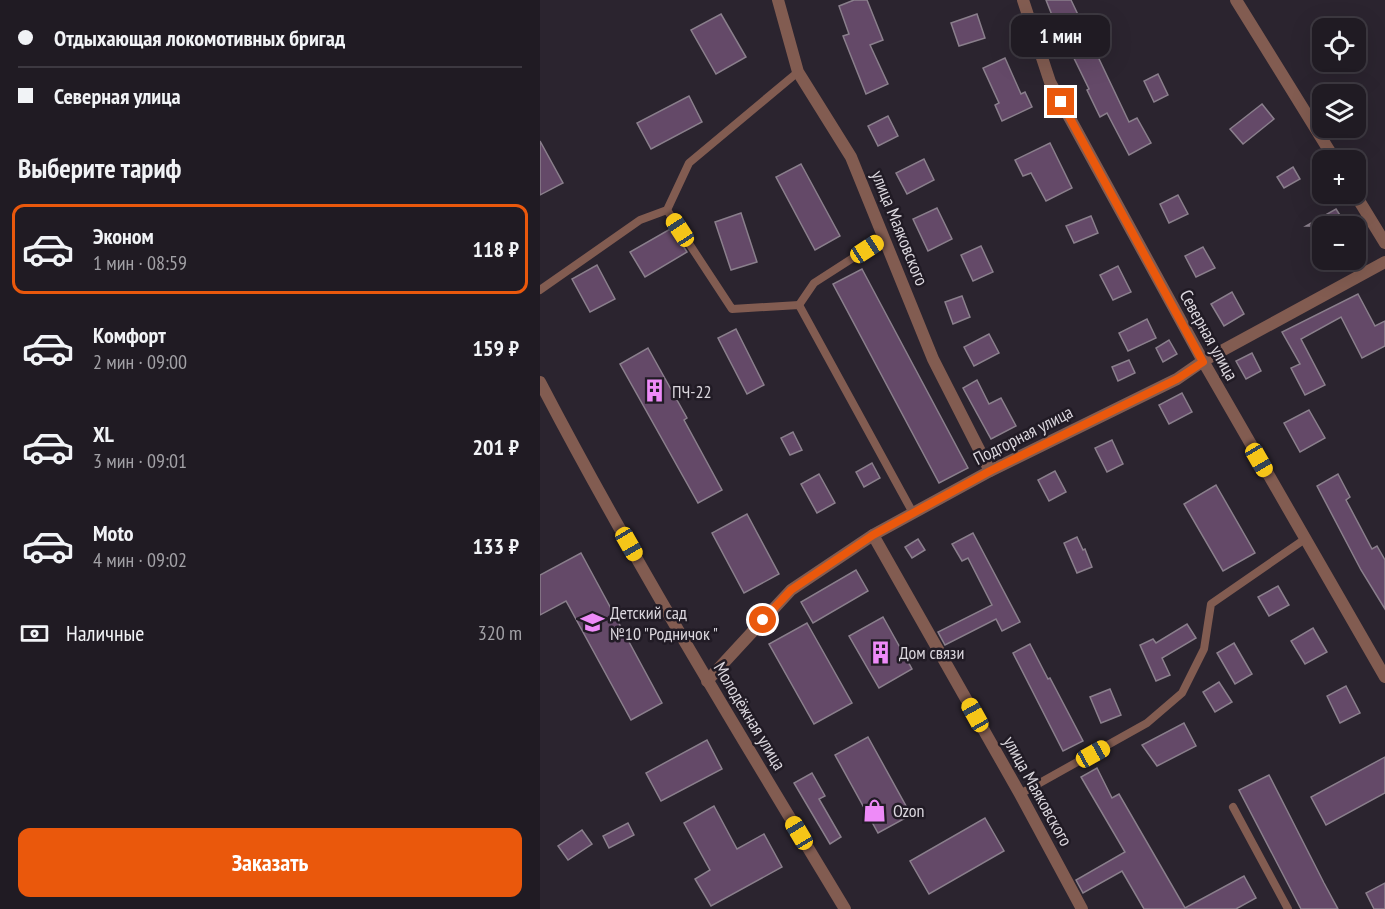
<!DOCTYPE html>
<html lang="ru">
<head>
<meta charset="utf-8">
<style>
	:root { --surface:#201b23; --page:#2d2830; --text:#f1f3f6; --muted:#a2a1a6; --line:#3d3941; --accent:#ea580c }
	body { margin:0; font-family:"PT Sans Narrow",sans-serif; background:var(--page); color:var(--text); height:100vh; display:flex; flex-direction:column; font-size:22px; white-space:nowrap }
	* { box-sizing:border-box; margin:0 }
	p { font-size:20px; color:var(--muted) }
	.icon { flex:none; width:33px; height:33px; fill:none; stroke:currentColor; stroke-width:2; stroke-linecap:round; stroke-linejoin:round }
	.map { position:relative; flex:1; overflow:hidden }
	.drawer { display:flex; flex-direction:column; background:var(--surface); width:540px }
	.drawer>* { flex:none }
	.guide { display:grid; align-content:center; height:132px; padding:0 18px; background:var(--surface) }
	.buttons { position:absolute; left:772px; top:18px; display:grid; gap:12px }
	.buttons a { display:grid; place-items:center; width:54px; height:54px; border-radius:12px; background:var(--surface); box-shadow:0 6px 24px #0002,0 0 0 2px var(--line); font-size:30px }
	.end { position:absolute; width:27px; height:27px; margin:-14px; border:8px solid #ea580c; background:#fff; box-shadow:0 0 0 3px #fff }
	.from { border-radius:50% }
	.bubble { position:absolute; height:42px; border-radius:12px; background:var(--surface); box-shadow:0 6px 24px #0002,0 0 0 2px var(--line); font-size:20px; font-weight:800; line-height:42px; text-align:center }
	.car { position:absolute; width:18px; height:36px; margin:-18px -9px; border-radius:8px; box-shadow:0 0 4px 2px #0007; background:linear-gradient(#f5c518 24%,#345 0 40%,#f5c518 0 76%,#345 0 86%,#f5c518 0) }
	.guide b { display:flex; align-items:center; gap:21px; height:57px; font-size:22px }
	.guide b+b { border-top:2px solid var(--line) }
	.guide i { width:15px; height:15px; background:var(--text) }
	ul { padding:0; list-style:none }
	li { display:flex; align-items:center; gap:18px; height:90px; margin:0 12px 9px; padding:0 6px; border:3px solid transparent; border-radius:12px }
	li div { flex:1 }
	li b { display:block; font-size:22px }
	li em { font-style:normal; font-weight:800 }
	li.selected { border-color:var(--accent) }
	li>.icon { width:54px; height:54px; stroke-width:1.5 }
	h2 { padding:0 18px; font-size:27px; line-height:72px }
	.pay { display:flex; align-items:center; gap:15px; height:66px; padding:0 18px; font-size:22px }
	.pay p { margin-inline-start:auto }
	.primary-button { display:flex; gap:12px; margin-top:auto; padding:12px 18px }
	.primary-button a { flex:1; height:69px; border-radius:12px; background:var(--accent); color:#fff; font-size:24px; font-weight:800; line-height:69px; text-align:center }
	main { display:flex; flex:1; min-height:0 }
	.map>svg:first-child { display:block }
	.building { fill:#644968; stroke:#8a7f8c; stroke-width:1.5 }
	.lines { fill:none; stroke-linecap:round; stroke-linejoin:round }
	.service { stroke:#825c51; stroke-width:8 }
	.minor { stroke:#825c51; stroke-width:12 }
	.tertiary { stroke:#825c51; stroke-width:12 }
	.route { stroke:#ea580c; stroke-width:8 }
	.labels { text-anchor:middle; dominant-baseline:central; stroke-width:5; stroke-linejoin:round; paint-order:stroke }
	.street-label { font-size:18px; fill:#dbd7de; stroke:#211b25 }
	.poi-label { font-size:18px; fill:#dbd7de; stroke:#211b25; text-anchor:start }
</style>
</head>
<body>
<main>
<section class="drawer">
<div class="guide">
<b><i class="from"></i>Отдыхающая локомотивных бригад</b>
<b><i></i>Северная улица</b>
</div>
<h2>Выберите тариф</h2>
<ul>
<li class="selected"><svg class="icon" aria-label="car" viewBox="0 0 24 24"><path d="M5 17H2v-5l4-1 3-4h7l3 4 3 1v5h-3M9 17h6M6 11h13"/><circle cx="7" cy="17" r="2"/><circle cx="17" cy="17" r="2"/></svg><div><b>Эконом</b><p>1 мин · 08:59</p></div><em>118 ₽</em></li>
<li><svg class="icon" aria-label="car" viewBox="0 0 24 24"><path d="M5 17H2v-5l4-1 3-4h7l3 4 3 1v5h-3M9 17h6M6 11h13"/><circle cx="7" cy="17" r="2"/><circle cx="17" cy="17" r="2"/></svg><div><b>Комфорт</b><p>2 мин · 09:00</p></div><em>159 ₽</em></li>
<li><svg class="icon" aria-label="car" viewBox="0 0 24 24"><path d="M5 17H2v-5l4-1 3-4h7l3 4 3 1v5h-3M9 17h6M6 11h13"/><circle cx="7" cy="17" r="2"/><circle cx="17" cy="17" r="2"/></svg><div><b>XL</b><p>3 мин · 09:01</p></div><em>201 ₽</em></li>
<li><svg class="icon" aria-label="car" viewBox="0 0 24 24"><path d="M5 17H2v-5l4-1 3-4h7l3 4 3 1v5h-3M9 17h6M6 11h13"/><circle cx="7" cy="17" r="2"/><circle cx="17" cy="17" r="2"/></svg><div><b>Moto</b><p>4 мин · 09:02</p></div><em>133 ₽</em></li>
</ul>
<div class="pay"><svg class="icon" aria-label="cash" viewBox="0 0 24 24"><path d="M3 7h18v10H3z"/><circle cx="12" cy="12" r="2"/></svg>Наличные<p>320 m</p></div>
<div class="primary-button"><a>Заказать</a></div>
</section>
<div class="map">
<svg width="845" height="909" viewBox="0 0 845 909">
	<rect width="100%" height="100%" fill="#2b242f"/>
	<g class="building">
		<path d="M314,0H327L343,40L330,45L348,84L326,94L303,36L309,34L299,6Z"/>
		<path d="M506,0H531L589,122L597,118L611,143L589,155L567,113L560,117L547,90L549,89L526,42L523,43Z"/>
		<path d="M181,14L206,57L176,74L151,30Z"/>
		<path d="M437,14L445,38L419,46L411,23Z"/>
		<path d="M465,58L481,94L485,92L492,107L462,121L455,105L459,103L443,68Z"/>
		<path d="M618,74L628,95L614,102L604,81Z"/>
		<path d="M149,96L162,122L111,149L97,123Z"/>
		<path d="M722,104L734,119L703,144L690,129Z"/>
		<path d="M348,116L358,136L338,146L328,126Z"/>
		<path d="M0,141L23,183L0,195Z"/>
		<path d="M510,143L532,188L506,201L491,173L483,176L475,160Z"/>
		<path d="M384,159L394,180L367,194L356,173Z"/>
		<path d="M261,164L300,236L275,250L236,177Z"/>
		<path d="M753,167L760,179L744,188L737,177Z"/>
		<path d="M638,195L648,214L629,223L620,204Z"/>
		<path d="M397,208L412,239L388,251L373,219Z"/>
		<path d="M796,209L807,226H766Z"/>
		<path d="M201,213L217,262L191,270L175,222Z"/>
		<path d="M551,216L558,233L534,243L526,226Z"/>
		<path d="M132,228L147,252L105,277L90,252Z"/>
		<path d="M441,246L453,272L433,281L421,255Z"/>
		<path d="M663,247L675,268L656,277L645,256Z"/>
		<path d="M57,265L75,299L50,312L32,279Z"/>
		<path d="M578,266L591,292L573,300L560,275Z"/>
		<path d="M322,269L428,468L399,483L293,284Z"/>
		<path d="M692,292L704,314L684,326L671,304Z"/>
		<path d="M818,294L835,326L845,321V346L822,358L801,317L761,339L785,385L765,395L751,368L760,364L742,332Z"/>
		<path d="M422,296L430,317L413,324L405,302Z"/>
		<path d="M607,319L616,338L588,351L579,333Z"/>
		<path d="M196,329L224,385L207,394L178,338Z"/>
		<path d="M449,334L459,353L434,366L424,347Z"/>
		<path d="M629,340L637,354L623,362L616,348Z"/>
		<path d="M108,348L147,418L144,420L182,490L158,503L80,364Z"/>
		<path d="M712,353L721,371L706,379L696,361Z"/>
		<path d="M589,360L595,373L578,381L572,367Z"/>
		<path d="M437,380L449,404L461,398L476,426L451,439L423,388Z"/>
		<path d="M642,393L652,412L629,424L619,405Z"/>
		<path d="M769,410L785,438L760,452L744,423Z"/>
		<path d="M253,432L262,450L250,455L241,438Z"/>
		<path d="M572,440L583,464L567,472L555,448Z"/>
		<path d="M332,463L340,478L324,487L316,472Z"/>
		<path d="M515,471L526,492L509,501L498,480Z"/>
		<path d="M279,474L295,503L277,513L261,484Z"/>
		<path d="M798,474L810,497L806,500L832,549L837,546L845,560V609L821,570L777,486Z"/>
		<path d="M676,485L715,553L683,571L644,504Z"/>
		<path d="M207,514L239,574L204,593L172,533Z"/>
		<path d="M433,533L480,622L462,631L456,619L405,645L398,632L452,605L428,558L422,561L412,544Z"/>
		<path d="M537,537L543,550L545,549L552,567L537,573L524,543Z"/>
		<path d="M378,539L385,550L372,558L365,547Z"/>
		<path d="M41,553L122,703L91,720L26,601L0,615V575Z"/>
		<path d="M316,570L328,591L273,623L261,602Z"/>
		<path d="M738,586L749,605L729,616L718,597Z"/>
		<path d="M343,617L372,669L339,688L309,636Z"/>
		<path d="M267,623L312,703L274,724L229,644Z"/>
		<path d="M647,624L656,638L622,658L630,675L616,681L600,645L613,639L616,643Z"/>
		<path d="M773,628L787,652L765,664L751,641Z"/>
		<path d="M694,643L712,674L695,684L677,653Z"/>
		<path d="M490,644L508,679L510,678L543,741L523,751L473,653Z"/>
		<path d="M679,682L692,702L675,712L663,692Z"/>
		<path d="M806,686L820,713L800,723L787,696Z"/>
		<path d="M570,689L581,715L561,723L550,697Z"/>
		<path d="M644,723L656,746L617,766L602,745Z"/>
		<path d="M328,737L371,815L338,833L295,755Z"/>
		<path d="M167,740L182,769L121,801L106,773Z"/>
		<path d="M845,757V793L786,825L771,797Z"/>
		<path d="M557,768L572,798L579,794L645,908L704,876L716,898L696,909H604L582,871L543,893L536,880L585,852L541,777Z"/>
		<path d="M272,773L285,796L279,799L301,837L290,844L254,783Z"/>
		<path d="M729,775L784,883L798,909H761L699,790Z"/>
		<path d="M174,806L197,849L224,834L242,867L171,906L155,879L170,870L144,823Z"/>
		<path d="M445,818L464,851L389,894L370,861Z"/>
		<path d="M88,823L94,835L69,848L63,836Z"/>
		<path d="M42,830L52,844L28,860L18,846Z"/>
		<path d="M845,883V909H834L826,893Z"/>
	</g>
	<g class="lines">
		<g class="service">
			<path d="M127,210L192,309L259,305L373,513"/>
			<path d="M0,290L100,220L127,210L149,163L258,72"/>
			<path d="M259,305L274,283L344,238"/>
			<path d="M480,794L607,723L642,693L664,649L671,604L765,539"/>
			<path d="M693,807L748,909"/>
		</g>
		<g class="minor">
			<path d="M238,0L258,72L311,157L393,359L450,471"/>
			<path d="M483,0L510,82L663,361L845,677"/>
			<path d="M696,0L795,160"/>
			<path d="M815,194L845,243"/>
			<path d="M333,535L480,794L542,909"/>
			<path d="M167,681L251,590L333,535L450,471L637,379L663,361L845,262"/>
		</g>
		<path class="tertiary" d="M0,382C94,562 200,735 305,909"/>
	</g>
	<g class="lines">
		<path class="route" d="M223,620L251,590L333,535L450,471L637,379L663,362L521,102"/>
	</g>
	<defs>
		<symbol id="building-bare" viewBox="-9 -9 18 18"><path d="M-4-6H4V6H1V3H-1V6H-4ZM-2.5-4.3h1.7v1.8h-1.7ZM.8-4.3h1.7v1.8H.8ZM-2.5-1h1.7V.8h-1.7ZM.8-1h1.7V.8H.8Z" fill="#ee8bf8" stroke="#211b25" stroke-width="2.5" paint-order="stroke"/></symbol>
		<symbol id="school-bare" viewBox="-9 -9 18 18"><path d="M0-5L7-2L0 1L-7-2ZM-4 1L0 2.5L4 1V4Q0 6-4 4Z" fill="#ee8bf8" stroke="#211b25" stroke-width="2.5" paint-order="stroke"/></symbol>
		<symbol id="shop-bare" viewBox="-9 -9 18 18"><path d="M-5-2.5h2.3a2.7 3.5 0 0 1 5.4 0H5L5.5 6h-11ZM-1.5-2.5h3a1.5 2.3 0 0 0-3 0Z" fill="#ee8bf8" stroke="#211b25" stroke-width="2.5" paint-order="stroke"/></symbol>
	</defs>
	<g fill-rule="evenodd">
		<use href="#building-bare" x="98" y="374" width="33" height="33"/>
		<use href="#school-bare" x="36" y="606" width="33" height="33"/>
		<use href="#building-bare" x="324" y="636" width="33" height="33"/>
		<use href="#shop-bare" x="318" y="794" width="33" height="33"/>
	</g>
	<g class="labels">
		<g class="street-label">
			<text transform="translate(360 228) rotate(68)">улица Маяковского</text>
			<text transform="translate(669 335) rotate(61)">Северная улица</text>
			<text transform="translate(483 435) rotate(-27)">Подгорная улица</text>
			<text transform="translate(210 716) rotate(59)">Молодёжная улица</text>
			<text transform="translate(498 791) rotate(61)">улица Маяковского</text>
		</g>
		<g class="poi-label">
			<text x="132" y="391">ПЧ-22</text>
			<text x="70" y="612">Детский сад<tspan x="70" dy="21">№10 "Родничок "</tspan></text>
			<text x="359" y="652">Дом связи</text>
			<text x="353" y="810">Ozon</text>
		</g>
	</g>
</svg>
<div class="buttons">
<a><svg class="icon" aria-label="locate" viewBox="0 0 24 24"><circle cx="12" cy="12" r="6"/><path d="M12 2v4M12 18v4M2 12h4M18 12h4"/></svg></a>
<a><svg class="icon" aria-label="layers" viewBox="0 0 24 24"><path d="M12 4l9 5-9 5-9-5zM3 14l9 5 9-5"/></svg></a>
<a>+</a>
<a>−</a>
</div>
<i class="end from" style="left:223px;top:620px"></i>
<i class="end" style="left:521px;top:102px"></i>
<div class="bubble" style="left:471px;top:15px;width:99px">1 мин</div>
<i class="car" style="left:140px;top:230px;rotate:327deg"></i>
<i class="car" style="left:327px;top:249px;rotate:57deg"></i>
<i class="car" style="left:719px;top:460px;rotate:150deg"></i>
<i class="car" style="left:89px;top:544px;rotate:150deg"></i>
<i class="car" style="left:435px;top:715px;rotate:331deg"></i>
<i class="car" style="left:553px;top:754px;rotate:61deg"></i>
<i class="car" style="left:259px;top:833px;rotate:329deg"></i>
</div>
</main>
</body>
</html>
